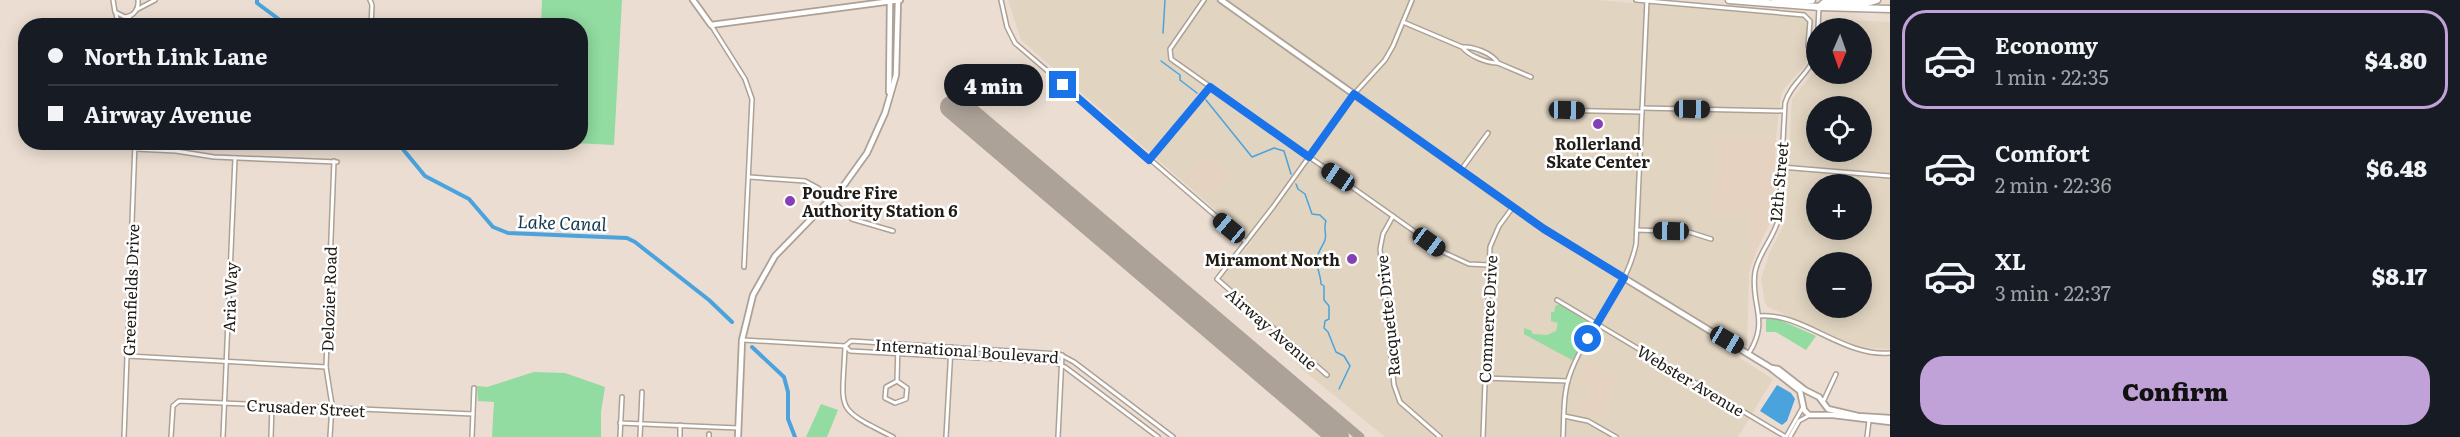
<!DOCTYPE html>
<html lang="en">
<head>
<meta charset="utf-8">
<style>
	:root { --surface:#171b24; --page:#20242c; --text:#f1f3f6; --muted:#9ea1a6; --line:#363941; --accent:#c0a2d8 }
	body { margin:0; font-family:Literata,serif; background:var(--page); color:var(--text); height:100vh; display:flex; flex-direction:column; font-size:22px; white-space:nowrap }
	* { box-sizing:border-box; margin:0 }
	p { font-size:20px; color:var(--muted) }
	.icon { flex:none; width:33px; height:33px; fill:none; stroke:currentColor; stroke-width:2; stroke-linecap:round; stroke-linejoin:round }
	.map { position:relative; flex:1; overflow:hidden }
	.drawer { display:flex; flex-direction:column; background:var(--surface); width:570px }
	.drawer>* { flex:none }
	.top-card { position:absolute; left:18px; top:18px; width:570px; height:132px; border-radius:24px; box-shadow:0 3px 15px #0003; display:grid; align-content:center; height:132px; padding:0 30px; background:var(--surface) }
	.needle { width:39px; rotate:182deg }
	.buttons { position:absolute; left:1806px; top:18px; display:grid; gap:12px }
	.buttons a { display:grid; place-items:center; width:66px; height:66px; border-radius:50%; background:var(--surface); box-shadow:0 3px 15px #0003; font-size:30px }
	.end { position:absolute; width:27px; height:27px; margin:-14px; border:8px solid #1a73e8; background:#fff; box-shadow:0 0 0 3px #fff }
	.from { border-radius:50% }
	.bubble { position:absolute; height:42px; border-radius:21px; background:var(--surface); box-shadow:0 3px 15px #0003; font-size:20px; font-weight:800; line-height:42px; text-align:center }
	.car { position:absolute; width:18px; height:36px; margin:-18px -9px; border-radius:8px; box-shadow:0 0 4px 2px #0007; background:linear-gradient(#222 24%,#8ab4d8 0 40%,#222 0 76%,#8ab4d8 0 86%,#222 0) }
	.top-card b { display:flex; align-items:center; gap:21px; height:57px; font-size:22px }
	.top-card b+b { border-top:2px solid var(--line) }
	.top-card i { width:15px; height:15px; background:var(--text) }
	ul { padding:10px 0 0; list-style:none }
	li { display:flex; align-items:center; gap:18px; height:99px; margin:0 12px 9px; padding:0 18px; border:3px solid transparent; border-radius:24px }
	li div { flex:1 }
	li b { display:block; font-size:22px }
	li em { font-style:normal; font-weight:800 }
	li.current { border-color:var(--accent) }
	li>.icon { width:54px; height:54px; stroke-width:1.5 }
	.button { display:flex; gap:12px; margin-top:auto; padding:12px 30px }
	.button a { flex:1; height:69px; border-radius:24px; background:var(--accent); color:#111; font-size:24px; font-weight:800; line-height:69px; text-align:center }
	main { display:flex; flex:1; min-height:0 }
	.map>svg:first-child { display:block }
	.commercial { fill:#e1d4c1; fill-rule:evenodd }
	.built { fill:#e5d2c0 }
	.green { fill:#92dba1 }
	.water { fill:#4aa3dd }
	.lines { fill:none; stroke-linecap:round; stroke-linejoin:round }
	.stream { stroke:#4aa3dd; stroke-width:1.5 }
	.canal { stroke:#4aa3dd; stroke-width:4 }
	.taxiway { stroke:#ada298; stroke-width:9 }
	.runway { stroke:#ada298; stroke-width:22 }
	.street-casing { stroke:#ada195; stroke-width:6 }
	.secondary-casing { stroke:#ada195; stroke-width:8 }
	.highway-casing { stroke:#ada195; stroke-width:9 }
	.street { stroke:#fff; stroke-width:3 }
	.secondary { stroke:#fff; stroke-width:4.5 }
	.highway { stroke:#fff; stroke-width:6 }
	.route { stroke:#1a73e8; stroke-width:8 }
	.poi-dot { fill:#8440b4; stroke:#fff; stroke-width:2 }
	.labels { text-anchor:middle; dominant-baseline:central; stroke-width:5; stroke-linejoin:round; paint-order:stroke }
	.poi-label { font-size:16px; font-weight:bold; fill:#201c17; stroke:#fff }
	.street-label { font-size:16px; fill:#201c17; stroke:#fff }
	.water-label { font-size:18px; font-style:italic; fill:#133951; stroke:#fff }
</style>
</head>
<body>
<main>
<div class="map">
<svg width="1890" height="437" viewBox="0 0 1890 437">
	<rect width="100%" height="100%" fill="#ebddd1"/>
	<g class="commercial">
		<path d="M1008,0H1598L1805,18L1808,23L1806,51L1810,55L1805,65L1784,89L1781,95L1776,138L1717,137L1751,215L1747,344L1738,357L1773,379L1738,437H1385L1302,369L1220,279L1252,242L1021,40Z"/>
		<path d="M1826,19L1890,22V349L1859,347L1768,307L1765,303L1761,278L1769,254L1786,220L1792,99L1816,69V74H1862V28H1824ZM1816,106H1862V152H1816ZM1816,184H1862V230H1816ZM1816,262H1862V308H1816Z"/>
	</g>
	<g class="built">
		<path d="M1717,137L1776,138L1773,217L1756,252L1749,272L1751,215L1713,214Z"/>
		<path d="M1206,158L1227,175L1207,198L1186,180Z"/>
		<path d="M1589,361L1619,379L1597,418L1575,411L1574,408L1576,400L1588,404L1593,390L1580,382Z"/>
	</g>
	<g class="green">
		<path d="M542,0H622L614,145L574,143L580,142V26L541,25Z"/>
		<path d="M1556,305H1561L1592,325L1572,360L1524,334V328L1532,331V334L1547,335L1556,331L1558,323L1551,321V312H1554Z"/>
		<path d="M1766,318L1778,319L1816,336L1806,350L1776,332H1766Z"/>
		<path d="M534,372L565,373L605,387L601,412V437H492L494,402L478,401L477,386L487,387Z"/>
		<path d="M821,404L838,410L827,437H806Z"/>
	</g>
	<path class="water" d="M1777,385L1791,393L1795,399L1787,421L1782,425L1760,411Z"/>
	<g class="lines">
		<g class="stream">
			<path d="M1163,33L1165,0"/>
			<path d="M1161,61L1180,75V80L1197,93"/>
			<path d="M1206,100L1252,157L1274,148L1284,151L1291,174"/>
			<path d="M1296,184L1298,189L1305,194L1312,214L1320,215L1326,221C1323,228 1327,234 1325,240C1323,246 1318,251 1317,258C1316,267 1321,276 1321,284L1324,286V300L1329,306V319L1325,321L1324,328L1328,332L1336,352L1344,356L1350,366L1339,389"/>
		</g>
		<g class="canal">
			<path d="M257,0V3L288,26"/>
			<path d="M397,142L425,176L469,199L493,227L508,233L627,238L635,242L709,300L732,322"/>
			<path d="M752,347L784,377L788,392V419L795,437"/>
		</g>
		<path class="taxiway" d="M951,107L959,96L1360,437"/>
		<path class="runway" d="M951,107L1338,437"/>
		<defs>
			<g id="street">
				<path d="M113,0L115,12L125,17C134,16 139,9 138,0"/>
				<path d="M370,0L372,5L371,26"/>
				<path d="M1001,0L1007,27L1015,43L1246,242"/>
				<path d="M1204,0L1170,49L1171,59L1445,253L1469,264L1489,265"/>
				<path d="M1636,0L1804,15L1810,21L1808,46"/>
				<path d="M138,9L155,0"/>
				<path d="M116,14L119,26"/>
				<path d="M1403,22L1462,47C1473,46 1492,53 1498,63C1487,63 1469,56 1462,47"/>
				<path d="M711,25L745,79L752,99L744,267"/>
				<path d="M126,26L130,16"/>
				<path d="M1818,28L1819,7"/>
				<path d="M1498,63L1531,77"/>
				<path d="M1642,108L1784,111"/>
				<path d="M1551,110L1642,112"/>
				<path d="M135,149L176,151L214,157L337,162"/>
				<path d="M1149,160L1210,87"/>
				<path d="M1781,167L1890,176"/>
				<path d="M1461,170L1488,133"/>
				<path d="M749,177L805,181L818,188L852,219L893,231"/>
				<path d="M1393,216L1383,234L1380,249L1394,385L1400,402L1440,437"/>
				<path d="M1637,230L1689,232L1711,239"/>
				<path d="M1557,300L1786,437L1803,407"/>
				<path d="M1759,316C1803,312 1842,357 1890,353"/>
				<path d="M743,340L845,346L850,351L1054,362L1065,367L1158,437"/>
				<path d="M845,346L851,341L1059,354L1074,362L1173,437"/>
				<path d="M845,348C842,413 834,407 893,437"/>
				<path d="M1749,353C1770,320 1750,305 1755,272C1759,251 1775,237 1779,217L1785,103C1791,82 1813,72 1816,50"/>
				<path d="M128,356L326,367"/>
				<path d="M1327,375L1217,279L1273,207L1354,94L1385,60L1393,46L1412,0"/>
				<path d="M1484,378L1568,381"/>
				<path d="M897,381L907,388L906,399L895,403L885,398L886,387L897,381L898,344"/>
				<path d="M1823,402L1836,374"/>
				<path d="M1564,416L1588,421L1616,437"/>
				<path d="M620,423L738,428"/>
				<path d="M124,437L135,142"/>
				<path d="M171,437L173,406L179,401L473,414"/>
				<path d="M223,437L235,158"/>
				<path d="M271,437L272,405"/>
				<path d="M330,437L332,405L326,367L334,161"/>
				<path d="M472,437L474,388"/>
				<path d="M620,437L622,397"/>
				<path d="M640,437L642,392"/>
				<path d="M680,437V425"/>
				<path d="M709,437V434"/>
				<path d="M946,437L951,347"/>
				<path d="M1058,437L1062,355"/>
				<path d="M1483,437L1490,247L1499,226L1513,207"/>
				<path d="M1563,437C1564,417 1563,396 1569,377C1585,329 1626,293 1636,244L1647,0"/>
				<path d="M1790,437L1799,421L1808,416"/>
				<path d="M1867,437L1869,421"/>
			</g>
			<g id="secondary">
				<path d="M693,0L711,25L900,0"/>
				<path d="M1221,0L1544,229L1771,368L1778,369L1805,390L1819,397L1828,409L1858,416L1890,418"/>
				<path d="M889,92L890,0"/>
				<path d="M1772,369L1800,391L1804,410L1809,415H1833L1890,422"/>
				<path d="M738,437L742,340L753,295L775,256L844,185L867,153L885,113L896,75L898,0"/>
			</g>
			<g id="highway">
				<path d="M1729,0L1819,7L1890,9"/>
				<path d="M1775,0H1812"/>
				<path d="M1819,7L1825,2L1867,3L1877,0"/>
			</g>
		</defs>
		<use href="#street" class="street-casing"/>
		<use href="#secondary" class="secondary-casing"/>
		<use href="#highway" class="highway-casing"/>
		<use href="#street" class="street"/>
		<use href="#secondary" class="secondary"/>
		<use href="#highway" class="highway"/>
	</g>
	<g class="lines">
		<path class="route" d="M1063,85L1149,160L1210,87L1309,157L1354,94L1544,229L1624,278L1588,339"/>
	</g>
	<g class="poi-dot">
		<circle cx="1598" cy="124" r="6"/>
		<circle cx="790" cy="201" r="6"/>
		<circle cx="1352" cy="259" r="6"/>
	</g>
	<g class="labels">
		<g class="poi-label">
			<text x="1598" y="143">Rollerland<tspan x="1598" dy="18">Skate Center</tspan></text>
			<text x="802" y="192" text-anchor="start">Poudre Fire<tspan x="802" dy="18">Authority Station 6</tspan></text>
			<text x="1340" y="259" text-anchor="end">Miramont North</text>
		</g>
		<g class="street-label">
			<text transform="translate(1778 182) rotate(-85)">12th Street</text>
			<text transform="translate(130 290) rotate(-88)">Greenfields Drive</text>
			<text transform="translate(229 297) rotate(-88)">Aria Way</text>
			<text transform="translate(328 299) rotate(-88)">Delozier Road</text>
			<text transform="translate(1387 316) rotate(-96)">Racquette Drive</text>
			<text transform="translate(1487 319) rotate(-87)">Commerce Drive</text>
			<text transform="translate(1272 328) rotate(41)">Airway Avenue</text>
			<text transform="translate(967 350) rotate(4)">International Boulevard</text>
			<text transform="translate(1691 380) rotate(31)">Webster Avenue</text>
			<text transform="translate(306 407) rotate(3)">Crusader Street</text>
		</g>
		<g class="water-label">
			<text transform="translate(562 222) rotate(2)">Lake Canal</text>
		</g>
	</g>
</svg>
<div class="buttons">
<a><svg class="needle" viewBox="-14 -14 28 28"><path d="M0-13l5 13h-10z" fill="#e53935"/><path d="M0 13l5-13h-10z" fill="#9ea1a6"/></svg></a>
<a><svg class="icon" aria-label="locate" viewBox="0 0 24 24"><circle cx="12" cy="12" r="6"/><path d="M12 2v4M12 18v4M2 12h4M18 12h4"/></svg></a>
<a>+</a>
<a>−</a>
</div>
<i class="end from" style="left:1588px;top:339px"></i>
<i class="end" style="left:1063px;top:85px"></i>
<div class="bubble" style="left:944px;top:64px;width:99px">4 min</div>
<i class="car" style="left:1692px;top:109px;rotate:91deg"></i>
<i class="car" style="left:1567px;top:110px;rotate:91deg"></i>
<i class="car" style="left:1338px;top:177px;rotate:304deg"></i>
<i class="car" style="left:1229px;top:228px;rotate:310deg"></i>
<i class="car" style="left:1671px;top:231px;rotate:271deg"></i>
<i class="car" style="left:1429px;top:242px;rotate:126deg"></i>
<i class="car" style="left:1727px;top:340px;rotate:120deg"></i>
<div class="top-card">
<b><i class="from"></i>North Link Lane</b>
<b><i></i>Airway Avenue</b>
</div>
</div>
<section class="drawer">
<ul>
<li class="current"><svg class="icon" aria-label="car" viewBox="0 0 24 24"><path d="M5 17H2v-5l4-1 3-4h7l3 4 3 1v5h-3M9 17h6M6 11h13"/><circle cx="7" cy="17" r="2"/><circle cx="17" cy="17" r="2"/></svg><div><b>Economy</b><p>1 min · 22:35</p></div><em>$4.80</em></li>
<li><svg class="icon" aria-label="car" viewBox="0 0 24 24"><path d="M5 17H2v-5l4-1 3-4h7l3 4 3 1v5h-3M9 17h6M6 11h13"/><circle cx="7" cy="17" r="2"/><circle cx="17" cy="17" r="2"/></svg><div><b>Comfort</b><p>2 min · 22:36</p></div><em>$6.48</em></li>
<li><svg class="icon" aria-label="car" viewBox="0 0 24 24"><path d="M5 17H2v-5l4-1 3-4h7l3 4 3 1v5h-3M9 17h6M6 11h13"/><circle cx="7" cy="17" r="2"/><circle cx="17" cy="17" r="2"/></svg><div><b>XL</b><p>3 min · 22:37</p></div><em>$8.17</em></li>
</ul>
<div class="button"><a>Confirm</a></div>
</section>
</main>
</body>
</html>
